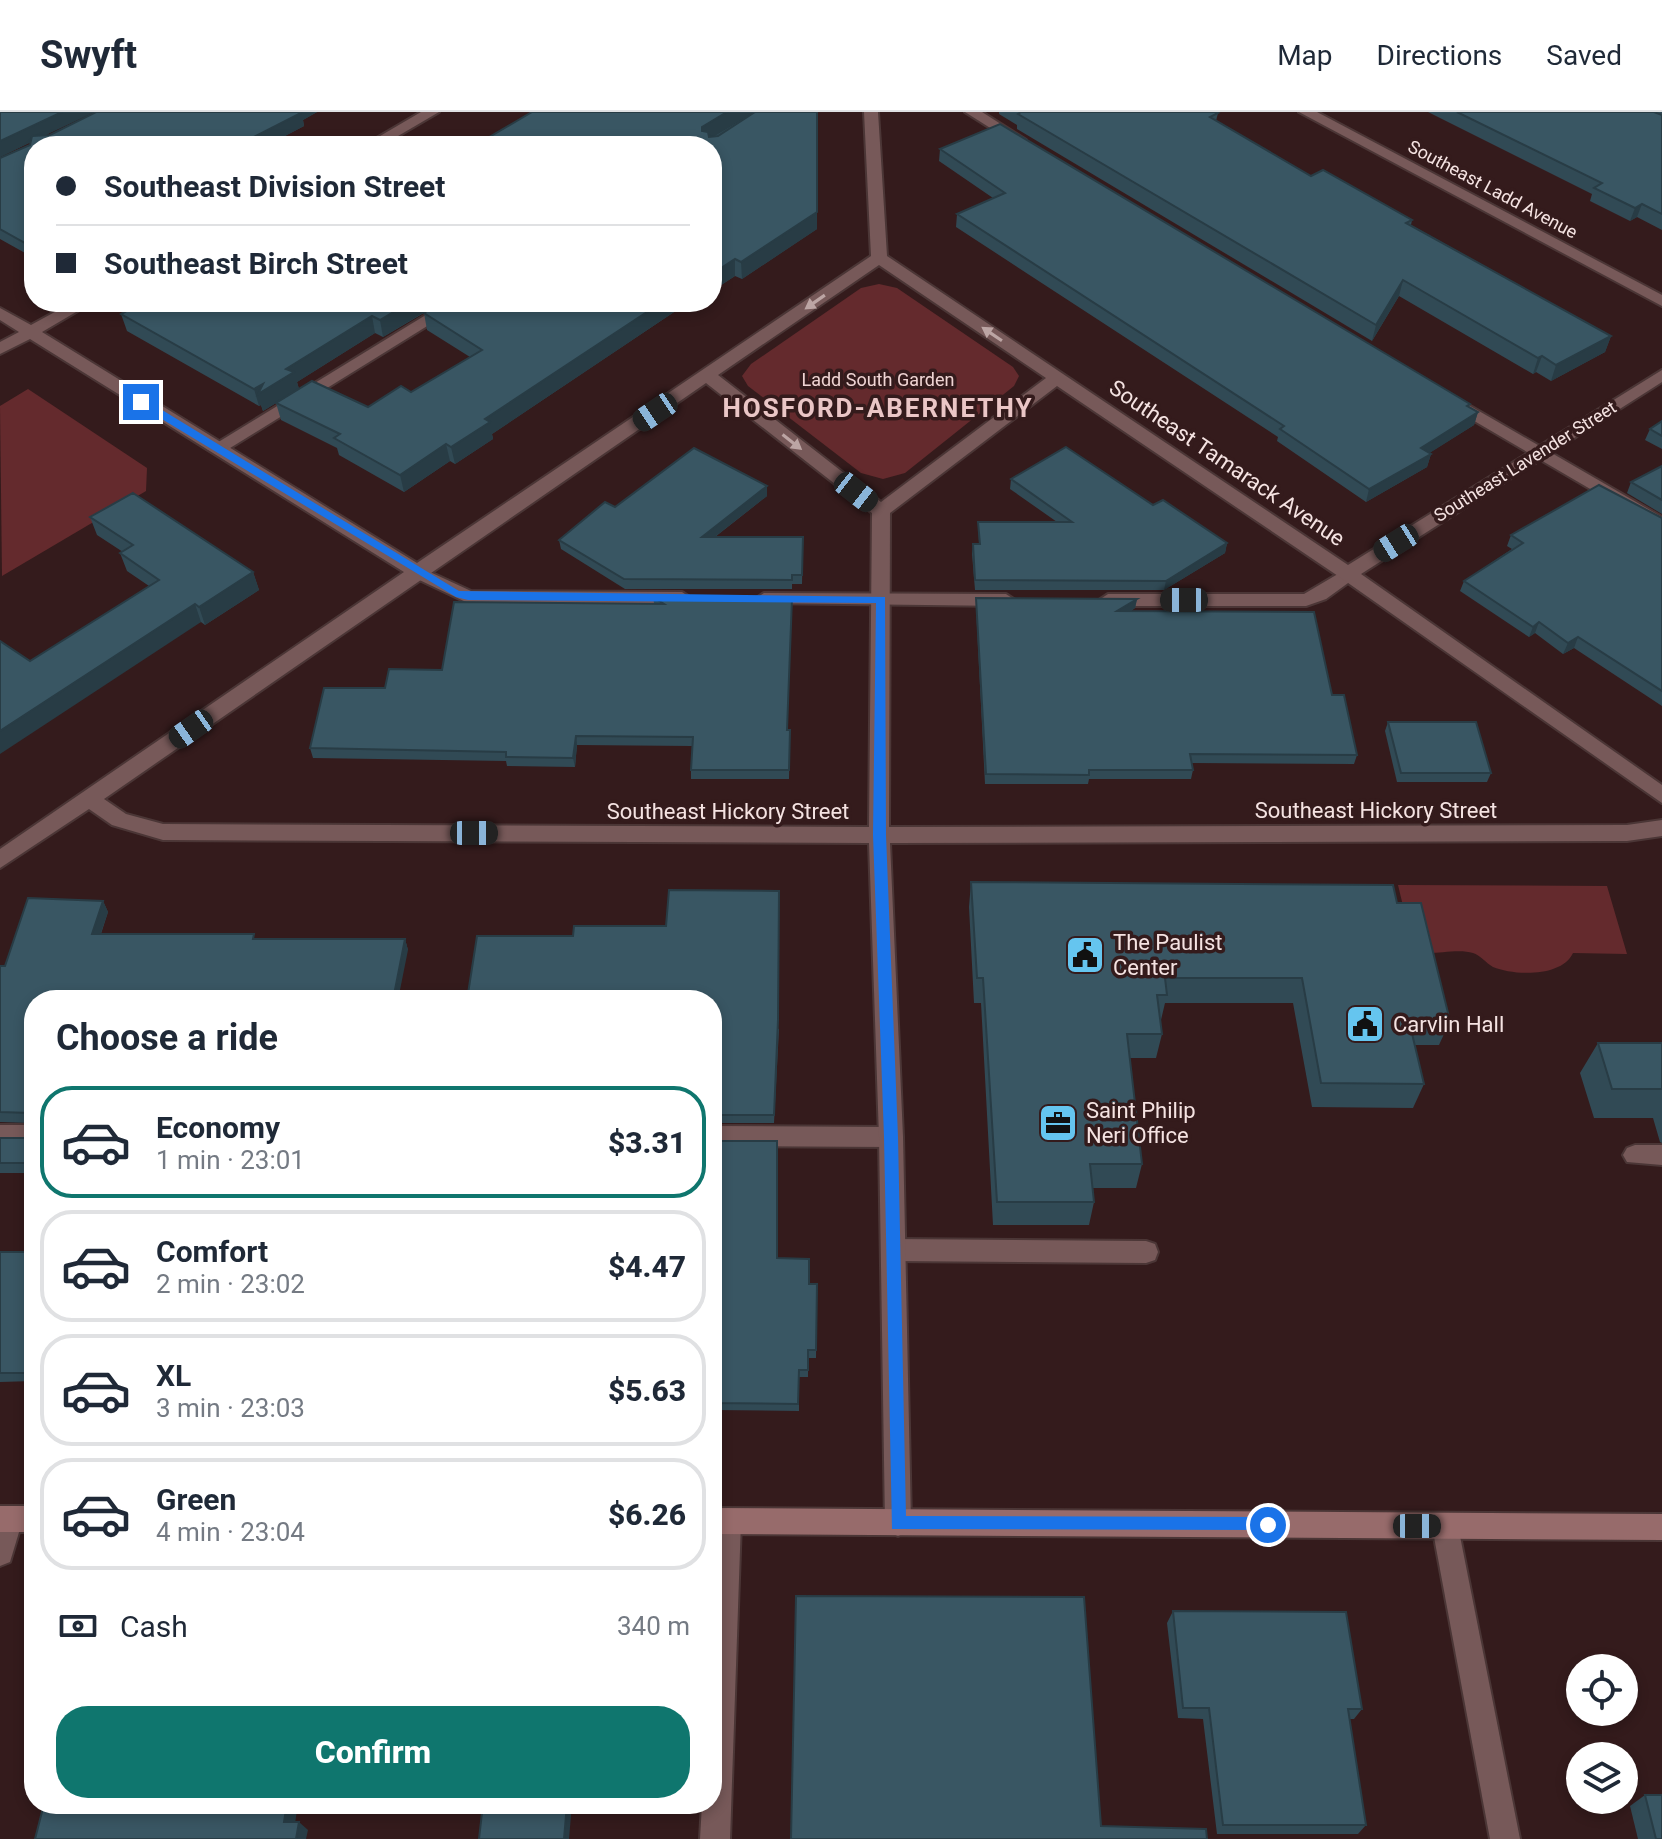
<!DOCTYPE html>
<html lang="en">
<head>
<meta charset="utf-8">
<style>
	:root { --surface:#fff; --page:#f6f6f7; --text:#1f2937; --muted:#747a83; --line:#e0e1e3; --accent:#0f766e }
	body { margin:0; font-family:Roboto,sans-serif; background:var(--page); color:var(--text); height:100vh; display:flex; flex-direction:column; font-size:30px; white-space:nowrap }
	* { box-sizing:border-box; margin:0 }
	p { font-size:26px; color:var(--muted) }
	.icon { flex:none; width:44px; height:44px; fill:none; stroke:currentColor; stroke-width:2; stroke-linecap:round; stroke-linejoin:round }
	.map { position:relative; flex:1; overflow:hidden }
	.sheet { position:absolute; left:24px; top:878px; width:698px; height:824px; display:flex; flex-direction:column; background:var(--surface); border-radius:32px; box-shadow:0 4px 12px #0003 }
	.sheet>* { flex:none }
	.banner { position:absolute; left:24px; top:24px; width:698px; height:176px; border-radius:32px; box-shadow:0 4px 12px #0003; display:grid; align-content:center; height:176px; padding:0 32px; background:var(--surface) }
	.fabs { position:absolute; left:1566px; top:1542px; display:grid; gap:16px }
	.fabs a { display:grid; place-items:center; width:72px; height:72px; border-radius:50%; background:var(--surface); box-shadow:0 4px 12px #0003; font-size:40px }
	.end { position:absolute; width:36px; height:36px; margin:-18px; border:10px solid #1a73e8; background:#fff; box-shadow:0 0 0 4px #fff }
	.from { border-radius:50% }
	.car { position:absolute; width:24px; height:48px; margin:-24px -12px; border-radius:10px; box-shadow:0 0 6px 2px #0007; background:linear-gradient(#222 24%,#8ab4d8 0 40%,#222 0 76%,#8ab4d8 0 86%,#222 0) }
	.banner b { display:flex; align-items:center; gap:28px; height:76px; font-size:30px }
	.banner b+b { border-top:2px solid var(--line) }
	.banner i { width:20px; height:20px; background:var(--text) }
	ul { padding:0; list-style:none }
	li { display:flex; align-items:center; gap:24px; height:112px; margin:0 16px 12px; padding:0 16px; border:4px solid var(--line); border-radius:32px }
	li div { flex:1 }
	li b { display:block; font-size:30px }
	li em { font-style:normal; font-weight:800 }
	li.current { border-color:var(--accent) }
	li>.icon { width:72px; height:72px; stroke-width:1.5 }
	h2 { padding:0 32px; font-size:36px; line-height:96px }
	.pay { display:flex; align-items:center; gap:20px; height:88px; padding:0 32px; font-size:30px }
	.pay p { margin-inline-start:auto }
	.primary-button { display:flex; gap:16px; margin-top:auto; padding:16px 32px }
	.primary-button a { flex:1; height:92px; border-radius:32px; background:var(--accent); color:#fff; font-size:32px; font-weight:800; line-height:92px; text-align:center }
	header { display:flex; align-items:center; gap:48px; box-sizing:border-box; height:112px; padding:0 40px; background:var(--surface); border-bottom:2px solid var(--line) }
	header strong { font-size:38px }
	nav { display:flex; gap:44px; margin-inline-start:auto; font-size:28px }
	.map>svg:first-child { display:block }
	.green { fill:#642a2d }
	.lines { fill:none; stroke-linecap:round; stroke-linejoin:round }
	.service-casing { stroke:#4b3636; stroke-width:4 }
	.minor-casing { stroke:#4b3636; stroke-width:4 }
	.secondary-casing { stroke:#4b3636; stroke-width:4 }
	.service { fill:#775959; fill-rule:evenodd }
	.minor { fill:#775959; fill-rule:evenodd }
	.secondary { fill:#976b6b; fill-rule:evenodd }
	.wall { fill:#314a55; fill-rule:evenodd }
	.shaded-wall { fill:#283c45 }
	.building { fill:#395663; stroke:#283c45; stroke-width:2 }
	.oneway { fill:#bca5a4 }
	.route { fill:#1a73e8 }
	.labels { text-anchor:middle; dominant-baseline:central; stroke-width:7; stroke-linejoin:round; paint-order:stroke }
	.far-street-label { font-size:18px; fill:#f5e3e2; stroke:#341b1c }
	.far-park-label { font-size:18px; fill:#efd4d3; stroke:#341b1c }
	.street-label { font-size:22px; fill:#f5e3e2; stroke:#341b1c }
	.poi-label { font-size:22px; fill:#f5e3e2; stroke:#341b1c; text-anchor:start }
	.far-district-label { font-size:26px; font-weight:bold; letter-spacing:2px; fill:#eac6c6; stroke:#341b1c }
</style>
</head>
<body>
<header>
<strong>Swyft</strong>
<nav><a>Map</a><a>Directions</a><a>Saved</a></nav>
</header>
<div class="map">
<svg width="1662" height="1727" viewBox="0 0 1662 1727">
	<rect width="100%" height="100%" fill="#341b1c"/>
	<g class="green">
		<path d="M879,172L897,176L1013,255L1019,264L1014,274L905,361L883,367L861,361L748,274L742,264L751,252L861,176Z"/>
		<path d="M28,277L147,356L146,379L2,464L0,294Z"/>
		<path d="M1398,773L1607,774L1627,842L1573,841C1562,865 1515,864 1493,855C1486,851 1480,843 1473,841C1461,837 1441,841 1429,841L1404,798Z"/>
	</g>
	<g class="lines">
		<defs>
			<g id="service">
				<path d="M965,0H982L1026,28L1024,31H1014Z"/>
				<path d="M447,190H466L222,341L216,342L207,337Z"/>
				<path d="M1453,284L1662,405V419L1447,293L1445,289Z"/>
				<path d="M417,454L471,479L682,480L691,486L682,492L468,491L411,464L408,460L411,456Z"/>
				<path d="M1348,456L1357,462L1355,466L1326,487L1306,494H1108L1099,488L1108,482H1304Z"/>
				<path d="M764,481L1006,482L1015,488L1006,494L757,491L755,487Z"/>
				<rect x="0" y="1013" width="34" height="20"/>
				<path d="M712,1014L891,1015L899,1018L903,1025L899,1032L891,1035L712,1034Z"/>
				<path d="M1635,1033H1662V1053L1627,1050L1623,1043L1627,1036Z"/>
				<path d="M893,1127L1146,1129L1155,1132L1158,1140L1155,1148L1146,1151L893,1149L884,1146L881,1138L884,1130Z"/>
			</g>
			<g id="minor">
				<path d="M421,0H439L381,34H363Z"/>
				<path d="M864,0H878L887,144L1348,453L1662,258V270L1361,462L1662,673V691L1341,466L1057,274L890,401L889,715L1627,713L1662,708V724L1627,729L890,731L903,1025L911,1411L908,1420L898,1424L888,1420L885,1411L879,1025L869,731L163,728L112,713L89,697L0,756V737L404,460L30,227L0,242V230L19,220L0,208V196L31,213L73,190H93L42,220L417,451L871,144ZM879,153L1046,266L881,390L718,263ZM706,271L872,401L869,715L163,712L126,702L104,687Z"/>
				<path d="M1299,0H1317L1662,183V194Z"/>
				<path d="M10,1394L20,1398L23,1407L10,1450L0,1454V1399Z"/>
				<path d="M728,1396L738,1400L741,1409L730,1727H700L702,1692H712L715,1409L718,1400Z"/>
				<path d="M1445,1401L1455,1405L1458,1414L1520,1727H1490L1432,1414L1435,1405Z"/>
			</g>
			<g id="secondary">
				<rect x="0" y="1394" width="34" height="26"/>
				<path d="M712,1396L1662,1402V1428L712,1422Z"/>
			</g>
		</defs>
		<use href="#service" class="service-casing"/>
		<use href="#minor" class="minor-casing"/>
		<use href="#secondary" class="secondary-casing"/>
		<use href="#service" class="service"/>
		<use href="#minor" class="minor"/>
		<use href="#secondary" class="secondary"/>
	</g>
	<g class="wall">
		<path d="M0,0H94L45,23H50L96,0H317L303,8L304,14L266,34H34V146L0,127V46L30,33L31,30L0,45Z"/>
		<path d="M532,0H817V117L742,167L735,164L712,179V34H474Z"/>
		<path d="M999,0H1215L1218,1L1216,9L1311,64L1412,108L1411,113L1611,224L1605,240L1551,269L1536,260L1533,262L1399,184L1372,229L1017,17V13L999,2Z"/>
		<path d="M1428,0H1662V118L1637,105L1630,109L1590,89L1592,82Z"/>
		<path d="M940,37L1470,292L1469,295L1478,300L1474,313L1429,341L1431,342L1427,355L1366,390L1277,329L1278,325L956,115L957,102L993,86L939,49Z"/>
		<path d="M143,190H696L693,192L689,190L492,322L493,327L455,352L450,349L404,380L339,343L337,336L281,308L276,291L263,299L261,293L259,294L127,219L121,202ZM424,201L427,218L470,245L411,280L368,295L299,277L297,270L375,221L383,225Z"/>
		<path d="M1662,309V337L1645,328L1650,317Z"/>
		<path d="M1662,354V402L1627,381L1631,370Z"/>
		<path d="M1011,367L1153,393L1227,431L1225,441L1164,478H975L972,442L973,432H979L978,410H1057L1010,377Z"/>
		<path d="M767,374V384L715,425H803L802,472H792V477H625L561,437L559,428L615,395Z"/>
		<path d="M90,405L253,460L259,478L205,513L201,510L30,549L149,474L127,459L120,441L123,440L97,423Z"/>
		<path d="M1662,406V594L1574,536L1563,542L1535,521L1529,525L1460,479L1464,469L1512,437L1507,434L1511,423Z"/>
		<path d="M653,485L792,495L787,618H790L789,667H691V658L692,634L577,633L575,655L507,654L506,649L313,646L310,636L385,576L654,491Z"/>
		<path d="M976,486L1137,487L1135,496L1131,499L1332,583L1357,643L1354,652L1192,651L1193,658L1191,667H1089L1088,672H985L976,496Z"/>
		<path d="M1388,610L1491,661L1487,670H1397L1385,619Z"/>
		<path d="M971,770L1397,791L1450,909L1439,933H1415L1424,972L1413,996L1312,995L1293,891H1165L1161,908H1160L1162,922L1156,946H1130L1142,1052L1136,1076H1093L1094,1090L1089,1113H993L981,891H974L969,795Z"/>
		<path d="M103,789L108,800L101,822L256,827H405L408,838L34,888V1061H0V1026H28L31,1023L30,1011L0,1010V854H5Z"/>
		<path d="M712,888L779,917L774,1011H717L716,999H712Z"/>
		<path d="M1598,931H1662V1031L1660,1030L1653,1006H1594L1580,961Z"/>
		<path d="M712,1065L778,1146L809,1172H817L816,1246H808V1265H799V1299L712,1298Z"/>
		<path d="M0,1140H34V1269L0,1270Z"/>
		<path d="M1173,1499L1362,1597L1354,1607H1349L1366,1713L1358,1722H1217L1203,1607L1178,1606L1167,1511Z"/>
		<path d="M1645,1683L1662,1727H1638L1630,1694Z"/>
	</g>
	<g class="shaded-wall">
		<path d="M62,0H94L0,45V29Z"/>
		<path d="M295,0H317L303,8L304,14L266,34H236Z"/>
		<path d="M727,0H755L703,31L702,15Z"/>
		<path d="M817,0V117L742,167L741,150Z"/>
		<path d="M1642,92L1637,105L1630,109L1635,96Z"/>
		<path d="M735,147V164L712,179V162Z"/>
		<path d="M1403,168L1399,184L1372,229L1376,213Z"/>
		<path d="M410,190H441L383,225L380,208Z"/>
		<path d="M662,190H689L492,322L493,327L455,352L451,335L485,307Z"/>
		<path d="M372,204L375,221L297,270L299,277L263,299L261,293L259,294L254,277Z"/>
		<path d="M1611,224L1605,240L1551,269L1556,253Z"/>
		<path d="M1542,244L1536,260L1533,262L1538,246Z"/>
		<path d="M1478,300L1474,313L1417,349L1421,336Z"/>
		<path d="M446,332L450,349L404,380L400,363Z"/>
		<path d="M1431,342L1427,355L1366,390L1369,377Z"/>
		<path d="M767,374V384L703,434L702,425Z"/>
		<path d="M1227,431L1225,441L1164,478L1166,469Z"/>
		<path d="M253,460L259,478L205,513L199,495Z"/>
		<path d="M1137,487L1135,496L1116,509L1117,499Z"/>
		<path d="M195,492L201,510L0,642V619Z"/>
		<path d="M1539,510L1535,521L1529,525L1533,515Z"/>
		<path d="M1578,525L1574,536L1563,542L1568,531Z"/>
		<path d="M576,624L577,633L575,655L573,646Z"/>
		<path d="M103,789L108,800L97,832L92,822Z"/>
		<path d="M405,827L408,838L398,888H393Z"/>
		<path d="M287,1692H298L294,1718L284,1710Z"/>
		<path d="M567,1692H572L569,1727H564Z"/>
		<path d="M299,1710L308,1718L306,1727H296Z"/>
	</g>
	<g class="building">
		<path d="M0,0H62L0,29Z"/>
		<path d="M96,0H300L301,1L236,34H34V136L0,117V46L30,33L32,24L50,23Z"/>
		<path d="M532,0H727L702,15V19L708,20L709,25L718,24L755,0H817V100L741,150L735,147L712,162V34H474Z"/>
		<path d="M1021,0H1215L1218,1L1210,5L1311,64L1323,58L1412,108L1406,111L1611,224L1556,253L1542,244L1538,246L1403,168L1376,213L1018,2Z"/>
		<path d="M1457,0H1654L1662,3V102L1642,92L1635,96L1594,76L1602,71Z"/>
		<path d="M1000,12L1470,292L1467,294L1478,300L1421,336L1431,342L1369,377L1280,317L1284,314L957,102L1005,81L940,37Z"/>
		<path d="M143,190H410L380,208L372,204L286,257L294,260L258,282L263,272L254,277L121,202Z"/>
		<path d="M441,190H662L485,307L490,310L451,335L446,332L400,363L334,326L340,322L276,291L312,269L368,295L401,274L411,280L482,238L424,201Z"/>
		<path d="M1662,309V324L1650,317Z"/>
		<path d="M1066,335L1153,393L1163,388L1227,431L1166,469L975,468L973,432H980L978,410H1072L1011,367Z"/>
		<path d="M694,336L767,374L702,425H803L802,463H792V468L624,467L559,428L605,390L615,395Z"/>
		<path d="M1662,354V388L1631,370Z"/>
		<path d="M1599,373L1662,406V579L1578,525L1568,531L1539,510L1533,515L1464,469L1523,431L1511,423Z"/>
		<path d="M133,381L253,460L199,495L195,492L0,619V529L30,549L159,468L120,441L133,433L90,405Z"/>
		<path d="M653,485L792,486L787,618H790L789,658H691L693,625L576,624L573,646L506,645V640L310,636L324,576H385L389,557L442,558L454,490L664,492Z"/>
		<path d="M976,486L1137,487L1117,499L1314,500L1332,583H1344L1357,643L1190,642L1193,658H1089V663L986,662Z"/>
		<path d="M1388,610H1476L1491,661H1401Z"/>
		<path d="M971,770L1393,773L1397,791H1421L1450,909H1409L1424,972L1321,971L1302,866H1165L1167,883H1157L1162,922H1127L1142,1052H1090L1094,1090H997L983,866H977Z"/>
		<path d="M669,778L779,779L778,908L774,1003H716V990H712V888H467L477,824H573L574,814H666Z"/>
		<path d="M28,786L103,789L92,822H254L253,827H405L393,888H34V1051H0V1026H28L31,1023L30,1001L0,1000V854H5Z"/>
		<path d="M1598,931H1662V977H1612Z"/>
		<path d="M715,1029H777V1146L809,1147V1172H817L816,1238H808V1258H799L798,1292L712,1291V1065H713Z"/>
		<rect x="0" y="1140" width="34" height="121"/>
		<path d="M796,1484L1084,1485L1101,1714L1206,1717L1207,1727H791Z"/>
		<path d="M1173,1499L1346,1500L1362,1597H1348L1366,1713H1223L1209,1596H1183Z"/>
		<path d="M1645,1683H1662V1727H1656Z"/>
		<path d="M44,1692H287L284,1710H299L296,1727H35Z"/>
		<path d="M483,1692H567L564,1727H479Z"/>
	</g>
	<defs><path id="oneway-solid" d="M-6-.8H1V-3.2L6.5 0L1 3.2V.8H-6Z" transform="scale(2)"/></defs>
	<g class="oneway">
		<use href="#oneway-solid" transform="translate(815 190) rotate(145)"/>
		<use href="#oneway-solid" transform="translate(992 222) rotate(-146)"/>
		<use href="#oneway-solid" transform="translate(792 330) rotate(38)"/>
	</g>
	<path class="route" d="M137,287H144L459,479L885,485L886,723L898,1025L906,1404L1268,1405L1274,1407V1418L892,1417L884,1025L873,723L876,491L468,488L456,485L137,292Z"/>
	<defs>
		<symbol id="civic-square" viewBox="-11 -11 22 22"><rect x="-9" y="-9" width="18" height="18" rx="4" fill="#65c5ef" stroke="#341b1c"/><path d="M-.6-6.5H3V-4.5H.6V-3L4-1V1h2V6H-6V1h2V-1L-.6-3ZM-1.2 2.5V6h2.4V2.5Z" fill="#111"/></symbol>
		<symbol id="office-square" viewBox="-11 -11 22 22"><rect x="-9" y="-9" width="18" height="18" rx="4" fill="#65c5ef" stroke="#341b1c"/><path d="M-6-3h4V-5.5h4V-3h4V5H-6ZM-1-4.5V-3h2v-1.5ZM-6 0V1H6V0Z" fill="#111"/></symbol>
	</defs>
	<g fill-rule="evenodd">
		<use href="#civic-square" x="1063" y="821" width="44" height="44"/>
		<use href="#civic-square" x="1343" y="890" width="44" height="44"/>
		<use href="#office-square" x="1036" y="989" width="44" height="44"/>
	</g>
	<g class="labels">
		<g class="far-street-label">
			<text transform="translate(1493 77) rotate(28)">Southeast Ladd Avenue</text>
			<text transform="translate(1525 349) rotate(-32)">Southeast Lavender Street</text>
		</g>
		<g class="far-park-label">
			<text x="878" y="267">Ladd South Garden</text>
		</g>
		<g class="street-label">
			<text transform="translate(1227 351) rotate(34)">Southeast Tamarack Avenue</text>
			<text x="1376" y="698">Southeast Hickory Street</text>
			<text x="728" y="699">Southeast Hickory Street</text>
		</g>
		<g class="poi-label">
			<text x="1113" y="830">The Paulist<tspan x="1113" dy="25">Center</tspan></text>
			<text x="1393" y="912">Carvlin Hall</text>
			<text x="1086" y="998">Saint Philip<tspan x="1086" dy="25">Neri Office</tspan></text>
		</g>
		<g class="far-district-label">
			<text x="878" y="296">HOSFORD-ABERNETHY</text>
		</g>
	</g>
</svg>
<div class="fabs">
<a><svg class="icon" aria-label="locate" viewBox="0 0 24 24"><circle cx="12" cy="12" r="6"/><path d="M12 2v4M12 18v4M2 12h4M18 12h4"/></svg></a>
<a><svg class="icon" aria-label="layers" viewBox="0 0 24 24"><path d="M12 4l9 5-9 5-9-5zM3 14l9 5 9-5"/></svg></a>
</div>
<i class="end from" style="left:1268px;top:1413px"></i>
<i class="end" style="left:141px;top:290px"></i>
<i class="car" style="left:655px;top:300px;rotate:236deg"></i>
<i class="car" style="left:856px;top:380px;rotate:128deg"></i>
<i class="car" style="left:1396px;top:431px;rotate:238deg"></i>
<i class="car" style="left:1184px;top:488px;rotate:270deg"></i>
<i class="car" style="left:191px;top:617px;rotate:235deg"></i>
<i class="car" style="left:474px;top:721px;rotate:90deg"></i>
<i class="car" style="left:1417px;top:1414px;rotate:90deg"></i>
<div class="banner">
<b><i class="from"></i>Southeast Division Street</b>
<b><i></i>Southeast Birch Street</b>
</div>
<section class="sheet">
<h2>Choose a ride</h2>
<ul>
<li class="current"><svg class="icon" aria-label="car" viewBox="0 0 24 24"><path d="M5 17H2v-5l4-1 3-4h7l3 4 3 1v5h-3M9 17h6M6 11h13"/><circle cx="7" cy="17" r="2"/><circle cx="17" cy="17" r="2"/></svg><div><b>Economy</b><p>1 min · 23:01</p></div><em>$3.31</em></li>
<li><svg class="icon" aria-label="car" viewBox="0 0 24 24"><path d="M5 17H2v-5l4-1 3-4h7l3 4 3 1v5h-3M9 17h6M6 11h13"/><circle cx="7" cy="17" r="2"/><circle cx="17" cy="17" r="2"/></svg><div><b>Comfort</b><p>2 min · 23:02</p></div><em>$4.47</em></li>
<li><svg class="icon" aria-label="car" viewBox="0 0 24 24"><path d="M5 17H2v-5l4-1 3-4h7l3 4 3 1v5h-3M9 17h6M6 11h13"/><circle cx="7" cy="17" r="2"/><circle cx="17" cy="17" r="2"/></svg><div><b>XL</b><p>3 min · 23:03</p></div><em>$5.63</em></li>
<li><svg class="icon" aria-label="car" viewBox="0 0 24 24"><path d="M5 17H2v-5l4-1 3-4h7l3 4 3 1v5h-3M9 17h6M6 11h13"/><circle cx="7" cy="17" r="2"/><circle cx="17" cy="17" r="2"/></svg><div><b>Green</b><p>4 min · 23:04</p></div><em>$6.26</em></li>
</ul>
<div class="pay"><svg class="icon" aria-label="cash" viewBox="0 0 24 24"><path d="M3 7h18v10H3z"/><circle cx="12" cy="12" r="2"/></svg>Cash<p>340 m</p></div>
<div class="primary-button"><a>Confirm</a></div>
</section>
</div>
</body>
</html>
